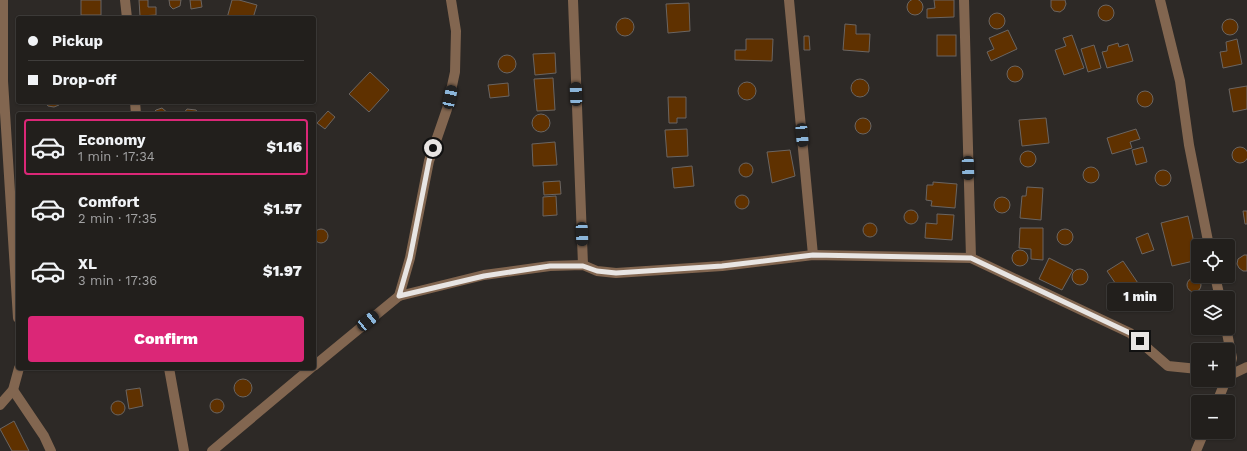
<!DOCTYPE html>
<html lang="en">
<head>
<meta charset="utf-8">
<style>
	:root { --surface:#221f1c; --page:#2a2725; --text:#f1f3f6; --muted:#a2a2a3; --line:#3f3d3b; --accent:#db2777 }
	body { margin:0; font-family:"Work Sans",sans-serif; background:var(--page); color:var(--text); height:100vh; display:flex; flex-direction:column; font-size:15px; white-space:nowrap }
	* { box-sizing:border-box; margin:0 }
	p { font-size:13px; color:var(--muted) }
	.icon { flex:none; width:22px; height:22px; fill:none; stroke:currentColor; stroke-width:2; stroke-linecap:round; stroke-linejoin:round }
	.map { position:relative; flex:1; overflow:hidden }
	.details { position:absolute; left:16px; top:112px; width:300px; height:258px; display:flex; flex-direction:column; background:var(--surface); border-radius:4px; box-shadow:0 1px 3px #0004,0 0 0 1px var(--line) }
	.details>* { flex:none }
	.guide { position:absolute; left:16px; top:16px; width:300px; height:88px; border-radius:4px; box-shadow:0 1px 3px #0004,0 0 0 1px var(--line); display:grid; align-content:center; height:88px; padding:0 12px; background:var(--surface) }
	.buttons { position:absolute; left:1191px; top:239px; display:grid; gap:8px }
	.buttons a { display:grid; place-items:center; width:44px; height:44px; border-radius:4px; background:var(--surface); box-shadow:0 1px 3px #0004,0 0 0 1px var(--line); font-size:20px }
	.end { position:absolute; width:18px; height:18px; margin:-9px; border:5px solid #e8e5e3; background:#111; box-shadow:0 0 0 2px #111 }
	.from { border-radius:50% }
	.bubble { position:absolute; height:28px; border-radius:4px; background:var(--surface); box-shadow:0 1px 3px #0004,0 0 0 1px var(--line); font-size:13px; font-weight:800; line-height:28px; text-align:center }
	.car { position:absolute; width:12px; height:24px; margin:-12px -6px; border-radius:5px; box-shadow:0 0 3px 1px #0007; background:linear-gradient(#222 24%,#8ab4d8 0 40%,#222 0 76%,#8ab4d8 0 86%,#222 0) }
	.guide b { display:flex; align-items:center; gap:14px; height:38px; font-size:15px }
	.guide b+b { border-top:1px solid var(--line) }
	.guide i { width:10px; height:10px; background:var(--text) }
	ul { padding:7px 0 0; list-style:none }
	li { display:flex; align-items:center; gap:12px; height:56px; margin:0 8px 6px; padding:0 4px; border:2px solid transparent; border-radius:4px }
	li div { flex:1 }
	li b { display:block; font-size:15px }
	li em { font-style:normal; font-weight:800 }
	li.selected { border-color:var(--accent) }
	li>.icon { width:36px; height:36px; stroke-width:1.5 }
	.action { display:flex; gap:8px; margin-top:auto; padding:8px 12px }
	.action a { flex:1; height:46px; border-radius:4px; background:var(--accent); color:#fff; font-size:16px; font-weight:800; line-height:46px; text-align:center }
	.map>svg:first-child { display:block }
	.building { fill:#5f3100; stroke:#6a6562 }
	.lines { fill:none; stroke-linecap:round; stroke-linejoin:round }
	.minor { stroke:#826650; stroke-width:10 }
	.route { stroke:#e8e5e3; stroke-width:5 }
</style>
</head>
<body>
<div class="map">
<svg width="1247" height="451" viewBox="0 0 1247 451">
	<rect width="100%" height="100%" fill="#2d2926"/>
	<g class="building">
		<circle cx="915" cy="7" r="8"/>
		<rect x="81" y="0" width="20" height="15"/>
		<path d="M139,0H148V7H156V15L140,16Z"/>
		<path d="M169,0H181L180,6L173,9L170,6Z"/>
		<path d="M190,0H201L202,7L191,9Z"/>
		<path d="M232,0H239L257,5L253,18H227Z"/>
		<path d="M934,0H954V17L927,18V9L935,8Z"/>
		<path d="M1051,0H1065L1066,4L1064,9L1060,12L1054,11L1051,7Z"/>
		<path d="M689,3L690,31L668,33L666,4Z"/>
		<circle cx="1106" cy="13" r="8"/>
		<circle cx="997" cy="21" r="8"/>
		<circle cx="625" cy="27" r="9"/>
		<circle cx="1230" cy="27" r="8"/>
		<path d="M845,24L856,25V34H870L869,52L843,50Z"/>
		<path d="M1008,30L1017,49L991,61L987,52L994,49L989,38Z"/>
		<rect x="937" y="35" width="19" height="21"/>
		<path d="M1072,35L1084,68L1064,75L1055,50L1066,46L1063,38Z"/>
		<path d="M804,36H809L810,50H804Z"/>
		<path d="M746,39H773L772,61L735,60V50H746Z"/>
		<path d="M1237,39L1242,64L1223,68L1220,52L1227,51L1226,42Z"/>
		<path d="M1118,43L1119,47L1128,44L1133,61L1107,68L1102,52L1107,51L1108,46Z"/>
		<path d="M1094,45L1101,68L1088,72L1081,49Z"/>
		<path d="M555,53L556,73L535,75L533,54Z"/>
		<circle cx="507" cy="64" r="9"/>
		<circle cx="1015" cy="74" r="8"/>
		<path d="M370,72L389,90L369,112L349,94Z"/>
		<path d="M553,78L555,110L537,111L534,79Z"/>
		<circle cx="860" cy="88" r="9"/>
		<circle cx="747" cy="91" r="9"/>
		<path d="M508,83L509,96L490,98L488,85Z"/>
		<path d="M1247,86V109L1233,112L1229,89Z"/>
		<circle cx="1145" cy="99" r="8"/>
		<path d="M668,97H686V118H677V123H669Z"/>
		<path d="M45,102H61L59,105L54,107L48,106Z"/>
		<path d="M162,108L169,114H152L156,110Z"/>
		<path d="M187,109L196,110L199,114H183Z"/>
		<path d="M328,111L335,117L325,129L317,123Z"/>
		<circle cx="541" cy="123" r="9"/>
		<circle cx="863" cy="126" r="8"/>
		<path d="M1046,118L1049,143L1022,146L1019,120Z"/>
		<path d="M687,129L688,156L667,157L665,130Z"/>
		<path d="M1136,129L1140,139L1130,142L1132,148L1112,154L1107,138Z"/>
		<path d="M555,142L557,165L533,166L532,144Z"/>
		<path d="M1143,147L1147,162L1136,165L1132,150Z"/>
		<circle cx="1240" cy="155" r="8"/>
		<path d="M790,150L795,176L772,183L767,152Z"/>
		<circle cx="1028" cy="159" r="8"/>
		<circle cx="746" cy="170" r="7"/>
		<path d="M692,166L694,186L674,188L672,168Z"/>
		<circle cx="1091" cy="175" r="8"/>
		<circle cx="1163" cy="178" r="8"/>
		<path d="M560,181L561,194L544,195L543,182Z"/>
		<path d="M933,182L957,184L955,208L931,206L932,201L926,200L927,185H933Z"/>
		<path d="M1027,187L1043,188L1041,220L1020,218L1022,196H1026Z"/>
		<circle cx="742" cy="202" r="7"/>
		<path d="M556,196L557,215L543,216V197Z"/>
		<circle cx="1002" cy="205" r="8"/>
		<circle cx="911" cy="217" r="7"/>
		<path d="M1243,211H1247V224H1245Z"/>
		<path d="M937,214L954,215L952,240L925,238L926,223L937,224Z"/>
		<path d="M1188,216L1198,260L1172,266L1161,223Z"/>
		<circle cx="870" cy="230" r="7"/>
		<path d="M1020,228H1043V260L1031,259V249L1019,248Z"/>
		<circle cx="1065" cy="237" r="8"/>
		<circle cx="321" cy="236" r="7"/>
		<path d="M1148,233L1154,250L1142,254L1136,238Z"/>
		<circle cx="1020" cy="258" r="8"/>
		<path d="M1244,255H1247V271H1243L1239,268L1237,264L1238,259Z"/>
		<path d="M1049,258L1073,270L1062,290L1039,279Z"/>
		<path d="M1123,261L1144,292L1128,302L1107,271Z"/>
		<circle cx="1080" cy="277" r="8"/>
		<circle cx="1194" cy="285" r="7"/>
		<path d="M1197,299H1198V314L1194,312L1192,308L1193,303Z"/>
		<circle cx="243" cy="388" r="9"/>
		<path d="M140,388L143,406L129,409L126,390Z"/>
		<circle cx="217" cy="406" r="7"/>
		<circle cx="118" cy="408" r="7"/>
		<path d="M14,421L29,451H12L0,429Z"/>
	</g>
	<g class="lines">
		<g class="minor">
			<path d="M3,0V81L18,318"/>
			<path d="M125,0L127,18"/>
			<path d="M573,0L583,265"/>
			<path d="M789,0L813,255"/>
			<path d="M964,0L971,258"/>
			<path d="M1160,0L1180,81L1189,145L1209,246"/>
			<path d="M135,102L136,114"/>
			<path d="M1215,276L1220,298"/>
			<path d="M399,296L410,258L429,161L447,109L455,72L456,31L451,0"/>
			<path d="M1226,328L1232,358L1228,374"/>
			<path d="M314,366L399,296L484,275L550,266L583,265L597,271L616,273L722,266L813,255L971,258L1130,333L1168,366L1198,369"/>
			<path d="M169,368L184,451"/>
			<path d="M1228,376L1247,367"/>
			<path d="M13,390L44,436L51,451"/>
			<path d="M1217,402L1226,380"/>
			<path d="M0,405L13,390L19,368"/>
			<path d="M212,451L311,368"/>
			<path d="M1196,451L1204,432"/>
		</g>
	</g>
	<g class="lines">
		<path class="route" d="M433,148L429,161L410,258L399,296L484,276L550,266H583L597,271L616,273L722,266L813,255L971,258L1130,333L1140,341"/>
	</g>
</svg>
<div class="buttons">
<a><svg class="icon" aria-label="locate" viewBox="0 0 24 24"><circle cx="12" cy="12" r="6"/><path d="M12 2v4M12 18v4M2 12h4M18 12h4"/></svg></a>
<a><svg class="icon" aria-label="layers" viewBox="0 0 24 24"><path d="M12 4l9 5-9 5-9-5zM3 14l9 5 9-5"/></svg></a>
<a>+</a>
<a>−</a>
</div>
<i class="end from" style="left:433px;top:148px"></i>
<i class="end" style="left:1140px;top:341px"></i>
<div class="bubble" style="left:1107px;top:283px;width:66px">1 min</div>
<i class="car" style="left:576px;top:94px;rotate:358deg"></i>
<i class="car" style="left:450px;top:97px;rotate:12deg"></i>
<i class="car" style="left:802px;top:135px;rotate:175deg"></i>
<i class="car" style="left:968px;top:168px;rotate:178deg"></i>
<i class="car" style="left:582px;top:234px;rotate:178deg"></i>
<i class="car" style="left:368px;top:321px;rotate:51deg"></i>
<div class="guide">
<b><i class="from"></i>Pickup</b>
<b><i></i>Drop-off</b>
</div>
<section class="details">
<ul>
<li class="selected"><svg class="icon" aria-label="car" viewBox="0 0 24 24"><path d="M5 17H2v-5l4-1 3-4h7l3 4 3 1v5h-3M9 17h6M6 11h13"/><circle cx="7" cy="17" r="2"/><circle cx="17" cy="17" r="2"/></svg><div><b>Economy</b><p>1 min · 17:34</p></div><em>$1.16</em></li>
<li><svg class="icon" aria-label="car" viewBox="0 0 24 24"><path d="M5 17H2v-5l4-1 3-4h7l3 4 3 1v5h-3M9 17h6M6 11h13"/><circle cx="7" cy="17" r="2"/><circle cx="17" cy="17" r="2"/></svg><div><b>Comfort</b><p>2 min · 17:35</p></div><em>$1.57</em></li>
<li><svg class="icon" aria-label="car" viewBox="0 0 24 24"><path d="M5 17H2v-5l4-1 3-4h7l3 4 3 1v5h-3M9 17h6M6 11h13"/><circle cx="7" cy="17" r="2"/><circle cx="17" cy="17" r="2"/></svg><div><b>XL</b><p>3 min · 17:36</p></div><em>$1.97</em></li>
</ul>
<div class="action"><a>Confirm</a></div>
</section>
</div>
</body>
</html>
